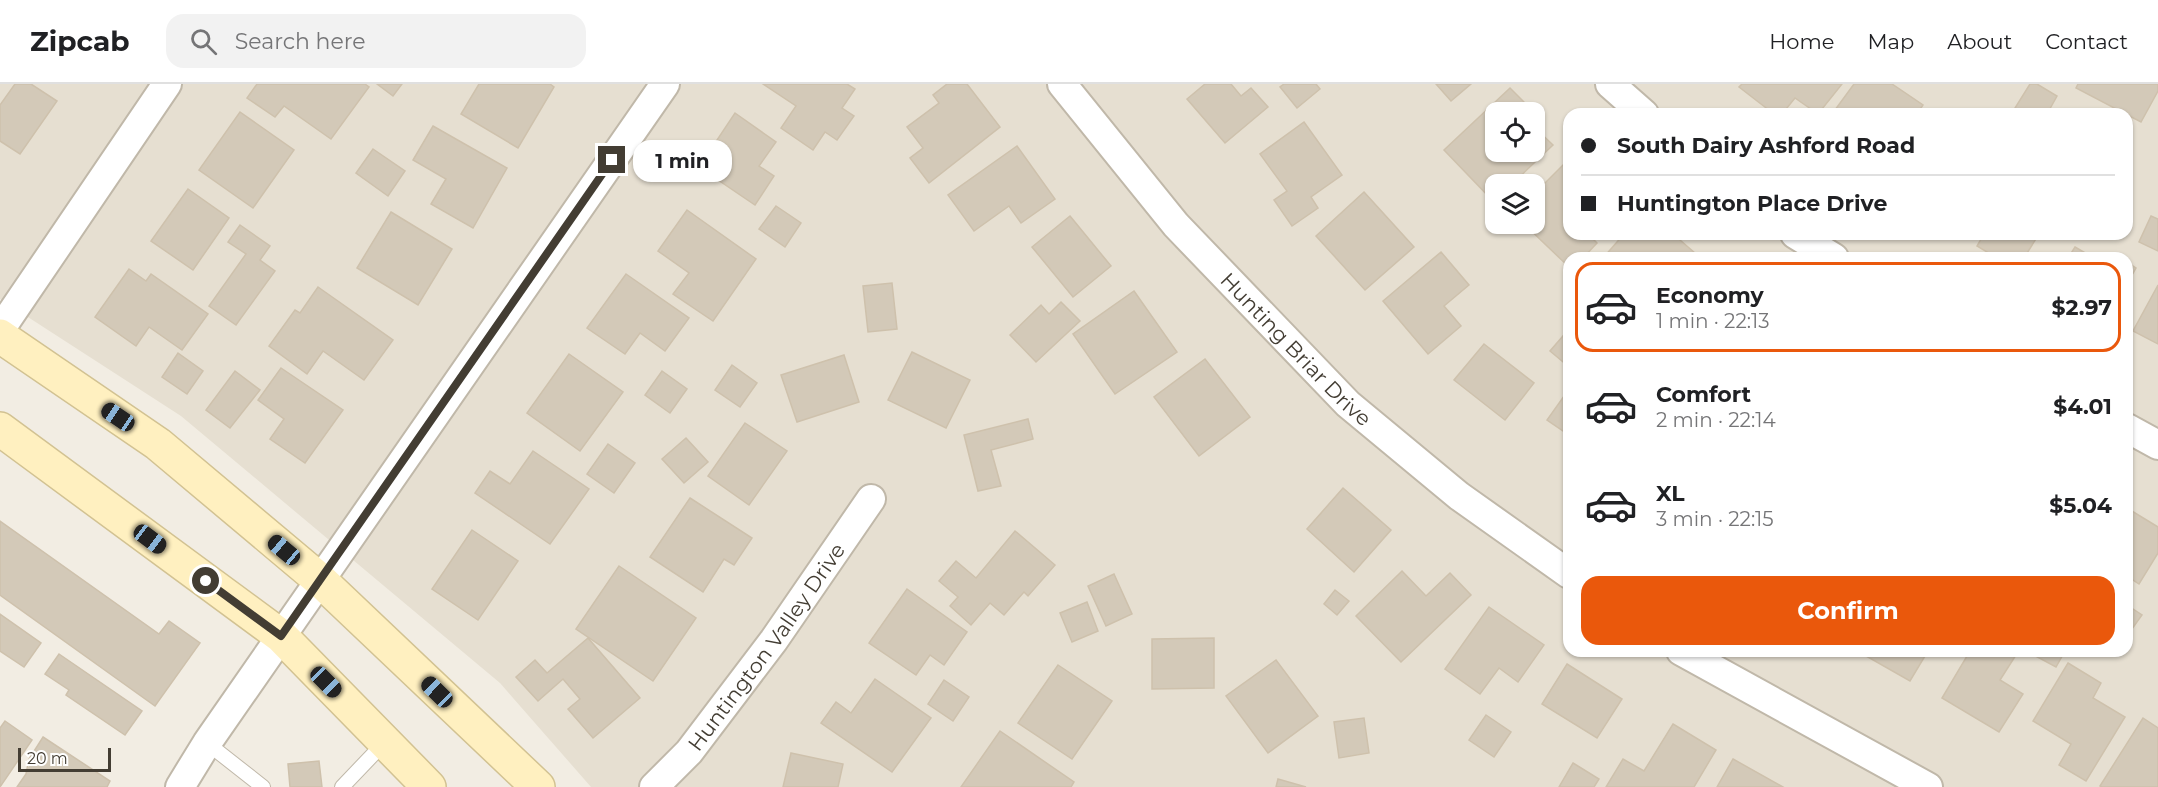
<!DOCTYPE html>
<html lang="en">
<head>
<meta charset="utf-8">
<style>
	:root { --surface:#fff; --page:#f2f2f2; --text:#202124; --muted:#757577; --line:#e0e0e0; --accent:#ea580c }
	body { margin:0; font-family:Montserrat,sans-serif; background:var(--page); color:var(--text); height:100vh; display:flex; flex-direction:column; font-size:22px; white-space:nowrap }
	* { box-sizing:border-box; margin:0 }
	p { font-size:20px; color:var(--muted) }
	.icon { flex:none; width:33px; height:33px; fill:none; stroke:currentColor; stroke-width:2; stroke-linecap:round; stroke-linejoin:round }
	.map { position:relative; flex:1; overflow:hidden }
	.side { position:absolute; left:1563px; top:168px; width:570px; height:405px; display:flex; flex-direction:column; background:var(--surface); border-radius:18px; box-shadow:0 2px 4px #0004 }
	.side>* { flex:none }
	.top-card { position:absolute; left:1563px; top:24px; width:570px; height:132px; border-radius:18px; box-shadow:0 2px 4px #0004; display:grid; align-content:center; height:132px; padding:0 18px; background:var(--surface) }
	.tools { position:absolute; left:1485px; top:18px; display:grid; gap:12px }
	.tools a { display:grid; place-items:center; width:60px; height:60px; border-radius:12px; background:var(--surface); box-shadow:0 2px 4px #0004; font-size:30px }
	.scale { position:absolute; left:18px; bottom:15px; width:93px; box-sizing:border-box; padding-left:6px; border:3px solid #433d33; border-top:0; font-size:16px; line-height:21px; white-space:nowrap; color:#433d33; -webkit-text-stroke:4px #fff; paint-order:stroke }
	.end { position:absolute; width:27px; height:27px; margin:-14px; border:8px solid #433d33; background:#fff; box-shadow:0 0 0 3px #fff }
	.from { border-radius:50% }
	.bubble { position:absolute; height:42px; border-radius:18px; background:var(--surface); box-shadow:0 2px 4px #0004; font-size:20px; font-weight:700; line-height:42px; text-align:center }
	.car { position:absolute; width:18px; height:36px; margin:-18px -9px; border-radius:8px; box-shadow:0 0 4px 2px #0007; background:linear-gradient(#222 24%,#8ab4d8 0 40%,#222 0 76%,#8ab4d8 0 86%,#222 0) }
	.top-card b { display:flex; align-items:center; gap:21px; height:57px; font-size:22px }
	.top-card b+b { border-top:2px solid var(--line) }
	.top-card i { width:15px; height:15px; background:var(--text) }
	ul { padding:10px 0 0; list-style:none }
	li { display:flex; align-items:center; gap:18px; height:90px; margin:0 12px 9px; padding:0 6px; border:3px solid transparent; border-radius:18px }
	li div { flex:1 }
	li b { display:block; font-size:22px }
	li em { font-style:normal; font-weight:700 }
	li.on { border-color:var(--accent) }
	li>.icon { width:54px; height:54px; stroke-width:1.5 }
	.action { display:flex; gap:12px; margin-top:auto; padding:12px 18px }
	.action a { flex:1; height:69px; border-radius:18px; background:var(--accent); color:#fff; font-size:24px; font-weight:700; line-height:69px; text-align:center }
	header { display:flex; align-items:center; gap:36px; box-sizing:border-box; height:84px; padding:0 30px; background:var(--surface); border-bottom:2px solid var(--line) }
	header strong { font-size:28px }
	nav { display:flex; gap:33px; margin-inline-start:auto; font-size:21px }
	.search { width:420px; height:54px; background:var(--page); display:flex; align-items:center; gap:15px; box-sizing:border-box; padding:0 21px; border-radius:18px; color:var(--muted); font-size:22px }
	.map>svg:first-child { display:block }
	.residential { fill:#e6dfd1; fill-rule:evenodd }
	.building { fill:#d3c9b8; stroke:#cec1ac; stroke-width:1.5 }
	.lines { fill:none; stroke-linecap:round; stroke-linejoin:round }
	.service-casing { stroke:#c0b8a9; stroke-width:16 }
	.minor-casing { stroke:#c0b8a9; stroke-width:32 }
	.secondary-casing { stroke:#d2c292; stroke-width:36 }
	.service { stroke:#fff; stroke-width:14 }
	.minor { stroke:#fff; stroke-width:28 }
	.secondary { stroke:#fff0c0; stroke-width:33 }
	.route { stroke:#433d33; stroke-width:8 }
	.labels { text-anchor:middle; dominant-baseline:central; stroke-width:6; stroke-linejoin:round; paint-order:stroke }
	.street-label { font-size:21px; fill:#433d33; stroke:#fff }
</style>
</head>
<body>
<header>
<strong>Zipcab</strong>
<div class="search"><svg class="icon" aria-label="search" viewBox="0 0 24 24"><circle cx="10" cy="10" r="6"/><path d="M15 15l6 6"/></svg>Search here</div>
<nav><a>Home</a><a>Map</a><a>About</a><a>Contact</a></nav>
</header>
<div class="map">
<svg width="2158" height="703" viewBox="0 0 2158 703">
	<rect width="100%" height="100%" fill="#f2ede3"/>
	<path class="residential" d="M0,0H2158V703H591L500,599L181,332L0,215ZM1496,28H1534V68H1496ZM1569,30H2127V150H1569ZM1496,100H1534V140H1496ZM1569,174H2127V567H1569Z"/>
	<g class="building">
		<path d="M15,0H31L57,17L20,70L0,57V21Z"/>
		<path d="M257,0H365L369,3L331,55L284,22L275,33L247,14Z"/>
		<path d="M377,0H402L393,12Z"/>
		<path d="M479,0H550L554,3L518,64L461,30Z"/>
		<path d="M763,0H847L855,5L842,24L854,32L837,56L825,48L813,66L781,44L796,22Z"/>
		<path d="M947,0H967L1000,43L929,99L910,74L923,64L907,43L939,19L933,11Z"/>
		<path d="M1205,0H1231L1241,12L1251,4L1268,23L1225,59L1187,15Z"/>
		<path d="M1284,0H1316L1320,5L1297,24L1280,3Z"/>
		<path d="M1436,0H1471L1451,17Z"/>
		<path d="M1742,0H1842L1818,30L1795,14L1782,30H1774L1739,3Z"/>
		<path d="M1854,0H1892L1923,21L1917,30H1832Z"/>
		<path d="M2030,0H2037L2057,12L2047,30H2025L2015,24Z"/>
		<path d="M2078,0H2158V7L2141,38L2076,4Z"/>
		<path d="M1510,4L1534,28H1496V68H1534V43L1553,61L1512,100H1496L1494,118L1444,66Z"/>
		<path d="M240,28L294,66L253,124L199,86Z"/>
		<path d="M735,29L776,58L759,82L774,92L755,121L699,83Z"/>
		<path d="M1304,38L1342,91L1311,113L1318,124L1292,142L1274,116L1287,107L1260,70Z"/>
		<path d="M433,42L507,84L473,144L431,120L446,95L413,76Z"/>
		<path d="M1017,62L1055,115L1021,139L1009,122L974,147L948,111Z"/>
		<path d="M373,65L405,87L388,112L356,89Z"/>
		<path d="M1569,75V150H1588L1597,159L1583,174H1569V183L1524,140H1534V110Z"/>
		<path d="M188,105L229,134L193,186L151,157Z"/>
		<path d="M1364,108L1414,163L1365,206L1316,152Z"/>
		<path d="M776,122L801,139L785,163L759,145Z"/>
		<path d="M687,126L756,175L713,237L673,210L689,189L658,167Z"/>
		<path d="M391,128L452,165L418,221L357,184Z"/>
		<path d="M1070,132L1111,182L1073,213L1032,163Z"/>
		<path d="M2151,132L2158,135V167L2139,158Z"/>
		<path d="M240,141L270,162L260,176L275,187L236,241L209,222L246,170L228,158Z"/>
		<path d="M1624,150H1673L1695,169L1691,174H1603Z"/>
		<path d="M1984,150H2039L2024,174H1997L1977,162Z"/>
		<path d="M2075,163L2094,174H2068Z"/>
		<path d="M1441,168L1469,201L1444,222L1461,242L1428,270L1383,217Z"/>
		<path d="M2127,178L2136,184L2127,200Z"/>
		<path d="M129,185L146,197L151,190L208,230L182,266L149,243L136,262L95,233Z"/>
		<path d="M626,190L689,234L665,267L640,249L625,270L587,244Z"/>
		<path d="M892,199L897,245L868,248L863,202Z"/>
		<path d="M2158,201V260L2133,247Z"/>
		<path d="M318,203L393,256L364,296L323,267L307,290L269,262L295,226L300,229Z"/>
		<path d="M1134,207L1177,268L1115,310L1073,250Z"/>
		<path d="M1061,218L1080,237L1036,278L1010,251L1041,221L1049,230Z"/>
		<path d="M1569,245V283L1550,267Z"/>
		<path d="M1484,260L1534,299L1505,336L1454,296Z"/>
		<path d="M912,268L970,296L946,344L888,316Z"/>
		<path d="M178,269L203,287L187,310L162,293Z"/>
		<path d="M569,270L623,308L580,367L527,329Z"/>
		<path d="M844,271L859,318L797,338L781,291Z"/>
		<path d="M1205,275L1250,333L1199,372L1154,313Z"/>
		<path d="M732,281L757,299L740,323L715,306Z"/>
		<path d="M281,284L343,326L305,379L270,355L284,335L258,316Z"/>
		<path d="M235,287L260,306L230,344L206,326Z"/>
		<path d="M662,287L687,305L670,329L645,311Z"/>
		<path d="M1569,305V351L1547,336Z"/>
		<path d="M1028,335L1033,355L991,366L1001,402L978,407L964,351Z"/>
		<path d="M745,339L787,367L749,421L708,392Z"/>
		<path d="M686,354L708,378L684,399L662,375Z"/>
		<path d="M608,360L635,379L614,409L587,390Z"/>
		<path d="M533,367L589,405L550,460L475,409L490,387L510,400Z"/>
		<path d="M1343,404L1391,446L1354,488L1307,445Z"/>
		<path d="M690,414L752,454L734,481L724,475L703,508L650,473Z"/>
		<path d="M2127,424L2158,443V469L2139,500L2127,492Z"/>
		<path d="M0,437L159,550L169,537L200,559L155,622L0,511Z"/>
		<path d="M472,446L518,477L478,536L432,505Z"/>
		<path d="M1015,447L1055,481L1028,512L1024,508L1004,531L990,519L971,541L950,522L958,513L939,497L956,477L976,494Z"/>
		<path d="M619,482L696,534L653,597L576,545Z"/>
		<path d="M1402,487L1426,512L1450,489L1471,511L1401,578L1356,532Z"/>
		<path d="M1114,490L1132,530L1106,542L1088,502Z"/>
		<path d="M907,505L967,548L944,581L930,571L916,591L869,559Z"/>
		<path d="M1335,506L1349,517L1337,531L1324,520Z"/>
		<path d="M1087,518L1098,547L1072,558L1060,529Z"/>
		<path d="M2127,521L2142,531L2127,552Z"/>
		<path d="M1489,523L1544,561L1518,598L1499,584L1480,610L1445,585Z"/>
		<path d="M0,530L41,559L24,583L0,567Z"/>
		<path d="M588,554L640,614L593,654L568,625L580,615L563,595L538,617L516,593L535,576L547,589Z"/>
		<path d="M1214,554V604L1152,605V555Z"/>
		<path d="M1869,567H1928L1910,597L1866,572Z"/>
		<path d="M1970,567H2009L2016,571L2000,596L2023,610L1999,648L1942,614Z"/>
		<path d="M2031,567H2065L2056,583L2030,569Z"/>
		<path d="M59,570L142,627L125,651L66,611L69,606L45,590Z"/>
		<path d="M1276,576L1318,632L1268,669L1226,612Z"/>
		<path d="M2068,579L2101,599L2093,614L2125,633L2086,697L2059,681L2071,660L2033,637Z"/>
		<path d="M1567,580L1622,615L1597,654L1542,620Z"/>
		<path d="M1058,581L1112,617L1072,675L1018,639Z"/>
		<path d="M875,595L931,634L892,688L821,639L836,618L851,629Z"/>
		<path d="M944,596L969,613L953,637L928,620Z"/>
		<path d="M1486,631L1511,648L1494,673L1469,656Z"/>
		<path d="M1364,634L1369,669L1339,674L1334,638Z"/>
		<path d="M2143,634L2158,644V703H2102L2100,702Z"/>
		<path d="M5,637L32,656L0,703V644Z"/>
		<path d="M1673,640L1716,666L1694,703H1606L1623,675L1644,687Z"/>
		<path d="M1000,647L1074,698L1071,703H961Z"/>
		<path d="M43,653L110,697L107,703H17L26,690L29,675Z"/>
		<path d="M791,669L843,680L838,703H783Z"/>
		<path d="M1733,675L1783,703H1717Z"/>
		<path d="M319,677L322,703H290L288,680Z"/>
		<path d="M1573,679L1599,695L1594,703H1559Z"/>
		<path d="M1278,695L1306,703H1276Z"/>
	</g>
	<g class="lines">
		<defs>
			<g id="service">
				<path d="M207,659L263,703"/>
				<path d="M342,703L385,658"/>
			</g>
			<g id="minor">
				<path id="s1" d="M1062,0L1176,141L1348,320L1459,412L1569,490"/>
				<path d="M1610,0L1644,30"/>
				<path d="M1795,150L1834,174"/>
				<path d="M0,246L167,0"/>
				<path d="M2127,344L2158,361"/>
				<path d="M1681,567L1928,703"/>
				<path d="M180,703L207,659L665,0"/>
				<path id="s2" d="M654,703L689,668L774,556L871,415"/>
			</g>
			<g id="secondary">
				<path d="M0,252L158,360L320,496L538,703"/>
				<path d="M0,345L281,552L429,703"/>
			</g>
		</defs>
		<use href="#service" class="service-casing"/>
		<use href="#minor" class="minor-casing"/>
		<use href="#secondary" class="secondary-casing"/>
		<use href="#service" class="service"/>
		<use href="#minor" class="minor"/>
		<use href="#secondary" class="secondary"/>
	</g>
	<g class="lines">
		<path class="route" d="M206,497L281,552L612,76"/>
	</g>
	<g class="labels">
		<g class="street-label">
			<text stroke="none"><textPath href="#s1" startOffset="354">Hunting Briar Drive</textPath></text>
			<text stroke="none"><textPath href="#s2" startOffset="180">Huntington Valley Drive</textPath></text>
		</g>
	</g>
</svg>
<div class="tools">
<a><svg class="icon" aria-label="locate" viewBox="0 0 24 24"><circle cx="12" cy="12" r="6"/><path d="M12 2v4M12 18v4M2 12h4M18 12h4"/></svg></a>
<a><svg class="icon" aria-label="layers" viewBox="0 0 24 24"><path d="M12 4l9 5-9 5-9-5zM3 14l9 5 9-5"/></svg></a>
</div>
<div class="scale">20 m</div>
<i class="end from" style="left:206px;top:497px"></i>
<i class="end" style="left:612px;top:76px"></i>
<div class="bubble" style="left:633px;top:56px;width:99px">1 min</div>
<i class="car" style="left:118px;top:333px;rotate:304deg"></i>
<i class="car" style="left:150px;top:455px;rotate:127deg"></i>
<i class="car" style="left:284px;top:466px;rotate:310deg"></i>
<i class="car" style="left:326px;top:598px;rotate:135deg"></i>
<i class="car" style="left:437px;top:608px;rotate:314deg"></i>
<div class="top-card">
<b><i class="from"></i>South Dairy Ashford Road</b>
<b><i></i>Huntington Place Drive</b>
</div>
<section class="side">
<ul>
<li class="on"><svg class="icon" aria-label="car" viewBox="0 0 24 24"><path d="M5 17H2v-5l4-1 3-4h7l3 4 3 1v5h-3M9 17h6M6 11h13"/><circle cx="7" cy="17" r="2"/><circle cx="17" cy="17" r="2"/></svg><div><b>Economy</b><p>1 min · 22:13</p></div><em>$2.97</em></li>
<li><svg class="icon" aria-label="car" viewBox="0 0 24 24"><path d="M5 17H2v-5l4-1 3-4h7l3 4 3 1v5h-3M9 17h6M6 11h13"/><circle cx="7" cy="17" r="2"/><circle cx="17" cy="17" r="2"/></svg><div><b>Comfort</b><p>2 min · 22:14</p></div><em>$4.01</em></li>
<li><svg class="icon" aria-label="car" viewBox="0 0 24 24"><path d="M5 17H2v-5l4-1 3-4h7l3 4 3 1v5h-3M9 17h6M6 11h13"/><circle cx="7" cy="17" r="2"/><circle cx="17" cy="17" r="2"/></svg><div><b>XL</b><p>3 min · 22:15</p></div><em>$5.04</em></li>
</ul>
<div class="action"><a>Confirm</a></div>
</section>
</div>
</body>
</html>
